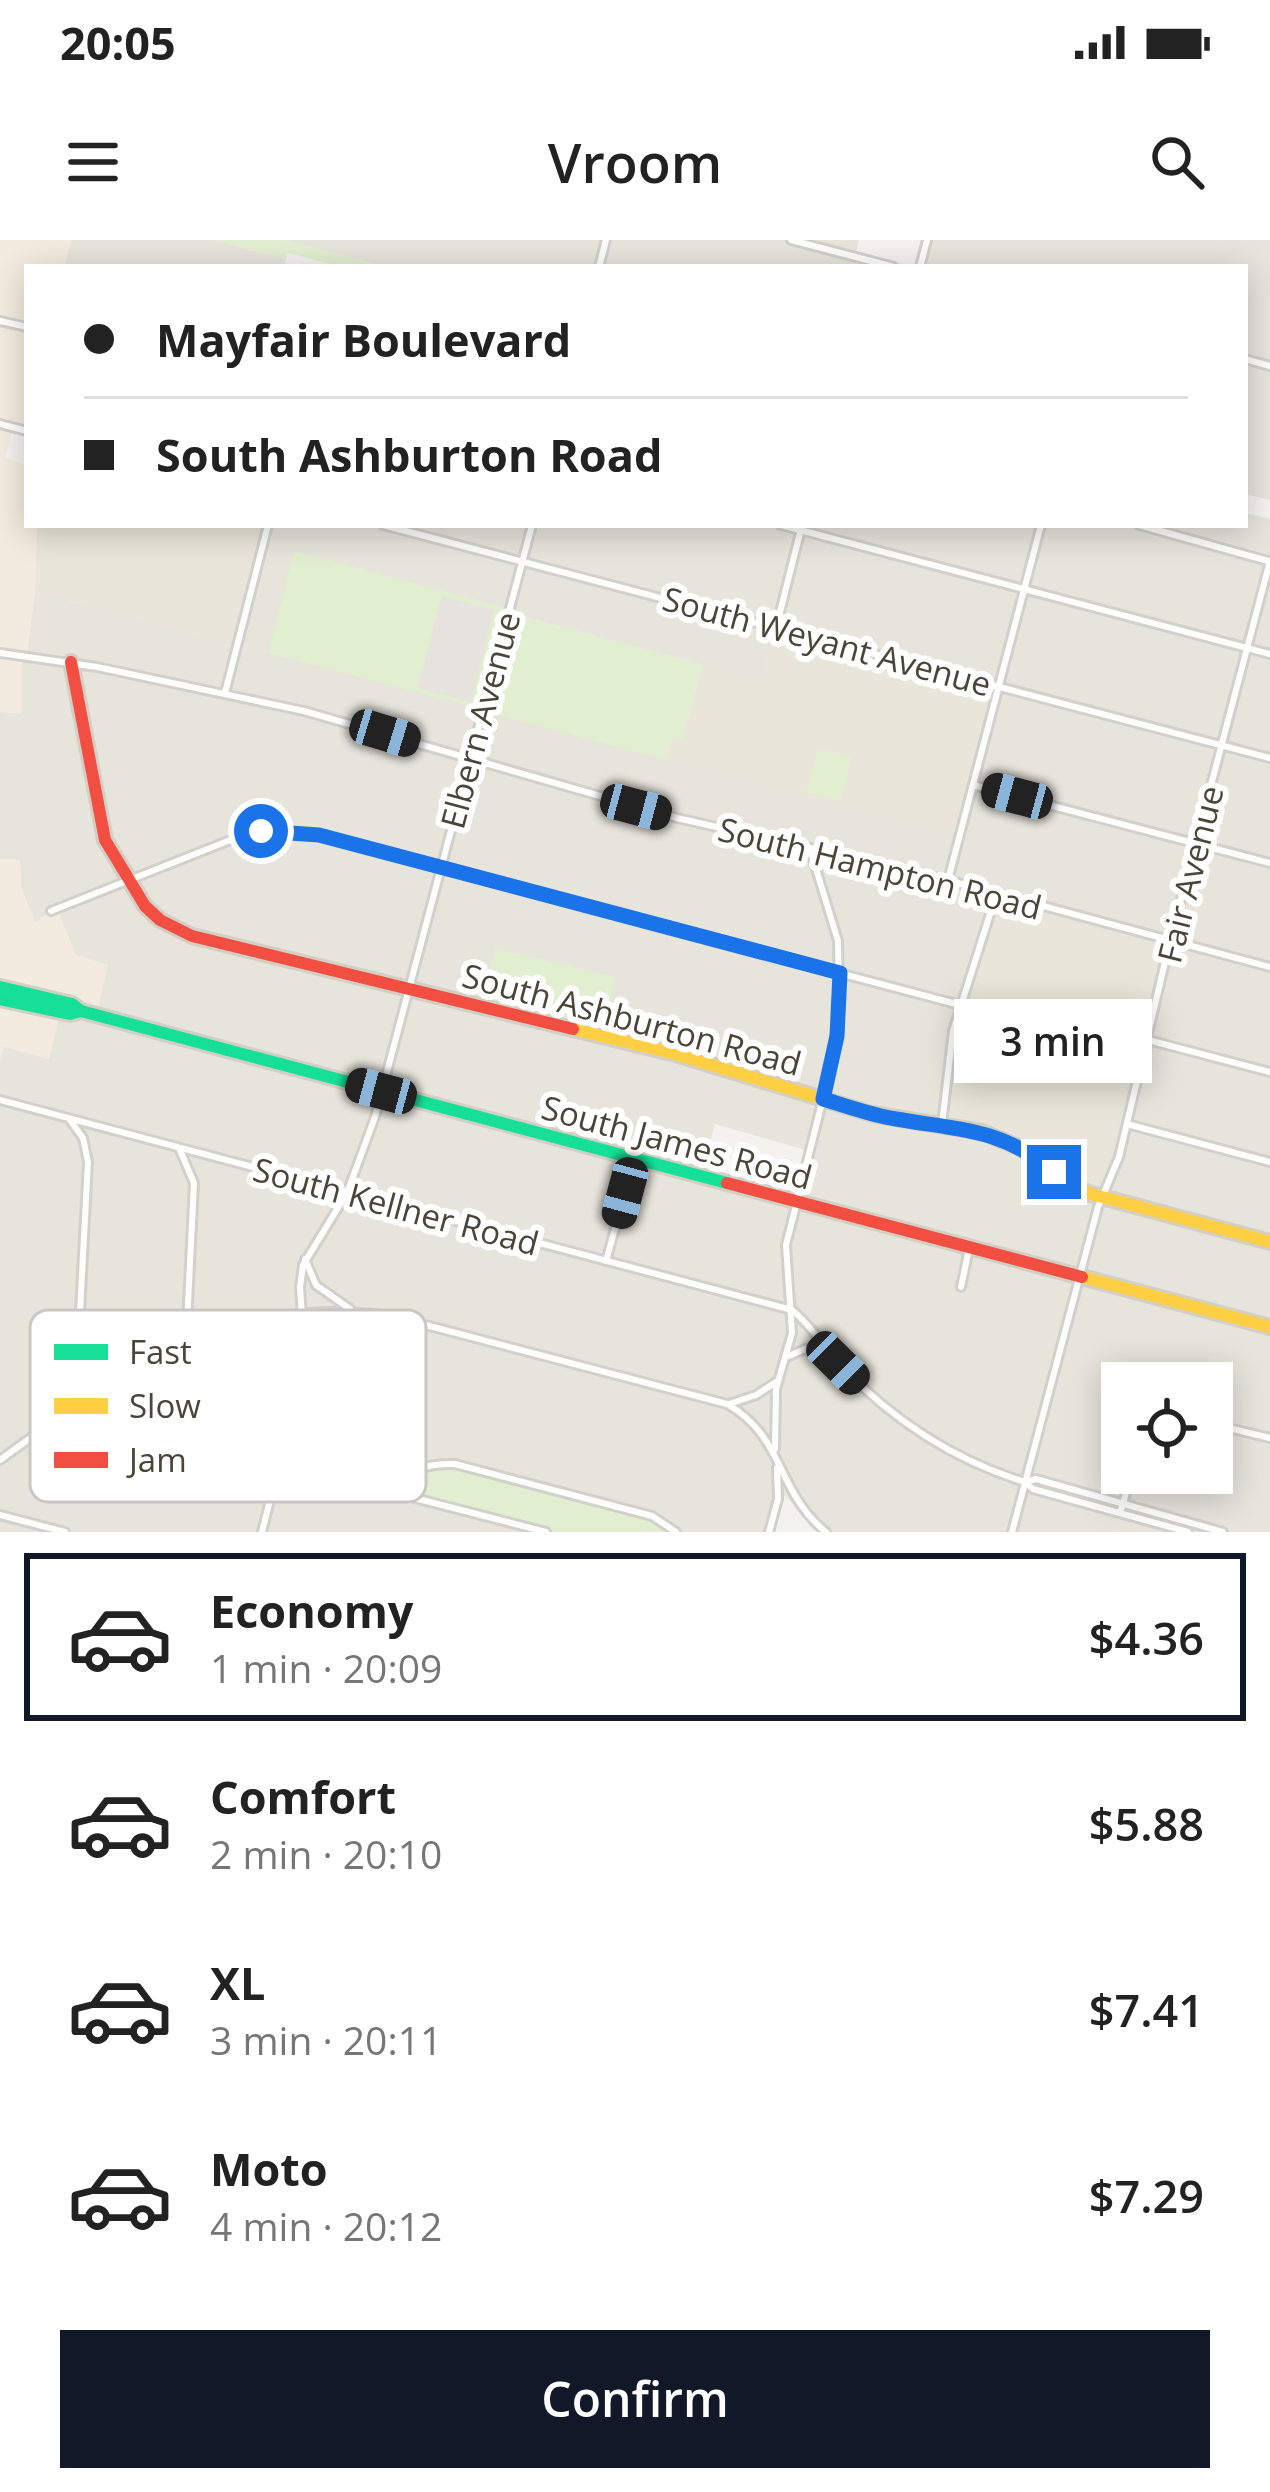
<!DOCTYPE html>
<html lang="en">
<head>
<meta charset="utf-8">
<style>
	:root { --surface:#fff; --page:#f2f2f2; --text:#222; --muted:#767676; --line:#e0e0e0; --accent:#111827 }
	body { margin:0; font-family:"Open Sans",sans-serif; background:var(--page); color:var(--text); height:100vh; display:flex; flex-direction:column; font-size:45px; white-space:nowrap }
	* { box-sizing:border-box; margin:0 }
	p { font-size:39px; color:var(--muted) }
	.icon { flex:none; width:66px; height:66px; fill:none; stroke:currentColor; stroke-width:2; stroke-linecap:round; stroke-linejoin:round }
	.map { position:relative; height:1292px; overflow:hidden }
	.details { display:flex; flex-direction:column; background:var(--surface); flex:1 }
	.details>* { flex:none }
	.top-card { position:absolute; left:24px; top:24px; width:1224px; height:264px; border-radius:0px; box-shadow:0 6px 30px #0003; display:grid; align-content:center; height:264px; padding:0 60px; background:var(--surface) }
	.controls { position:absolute; left:1101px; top:1122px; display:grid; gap:24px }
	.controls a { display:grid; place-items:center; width:132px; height:132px; border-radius:0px; background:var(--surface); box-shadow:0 6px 30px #0003; font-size:60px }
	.end { position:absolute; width:54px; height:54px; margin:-27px; border:15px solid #1a73e8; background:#fff; box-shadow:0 0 0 6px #fff }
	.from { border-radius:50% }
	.bubble { position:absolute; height:84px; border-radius:0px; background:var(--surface); box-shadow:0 6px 30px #0003; font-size:39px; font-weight:600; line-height:84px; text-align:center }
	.car { position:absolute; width:36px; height:72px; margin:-36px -18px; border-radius:15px; box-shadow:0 0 9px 3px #0007; background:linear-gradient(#222 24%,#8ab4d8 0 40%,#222 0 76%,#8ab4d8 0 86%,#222 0) }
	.top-card b { display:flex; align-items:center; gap:42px; height:114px; font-size:45px }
	.top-card b+b { border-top:3px solid var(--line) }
	.top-card i { width:30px; height:30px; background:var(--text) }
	ul { padding:21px 0 0; list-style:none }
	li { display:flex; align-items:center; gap:36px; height:168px; margin:0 24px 18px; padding:0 36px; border:6px solid transparent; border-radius:0px }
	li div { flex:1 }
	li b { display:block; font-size:45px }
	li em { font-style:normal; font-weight:600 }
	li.current { border-color:var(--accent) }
	li>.icon { width:108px; height:108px; stroke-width:1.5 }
	.button { display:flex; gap:24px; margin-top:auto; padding:24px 60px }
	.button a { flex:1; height:138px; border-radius:0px; background:var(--accent); color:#fff; font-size:48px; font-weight:600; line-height:138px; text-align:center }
	.status { display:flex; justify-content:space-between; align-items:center; height:84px; padding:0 60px; background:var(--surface); direction:ltr }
	.status svg { height:33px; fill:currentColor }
	header { display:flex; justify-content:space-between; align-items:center; height:156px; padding:0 60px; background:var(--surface); font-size:54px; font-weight:600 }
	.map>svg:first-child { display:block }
	.residential { fill:#e7e4dc; fill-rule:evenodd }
	.commercial { fill:#f3ebdf }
	.education { fill:#eae5da }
	.green { fill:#e1eecf }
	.parking { fill:#e6e3df }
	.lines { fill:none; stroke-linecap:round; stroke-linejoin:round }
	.street-casing { stroke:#d2d0cb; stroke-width:12 }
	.fast-casing { stroke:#d3cfc5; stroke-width:18 }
	.slow-casing { stroke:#d3cfc5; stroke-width:18 }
	.jam-casing { stroke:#d3cfc5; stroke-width:18 }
	.street { stroke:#fdfdfc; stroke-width:6 }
	.fast { stroke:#16e098; stroke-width:12 }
	.slow { stroke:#ffcf43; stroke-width:12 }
	.jam { stroke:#f24e42; stroke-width:12 }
	.route { stroke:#1a73e8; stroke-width:15 }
	.labels { text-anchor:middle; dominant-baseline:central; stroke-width:12; stroke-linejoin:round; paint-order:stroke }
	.street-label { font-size:33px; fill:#4b4439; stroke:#fff }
	.key { fill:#fff; stroke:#c9c7c4; stroke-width:3 }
	.key-label { font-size:33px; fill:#4b4439 }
</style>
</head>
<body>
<div class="status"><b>20:05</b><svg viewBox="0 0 49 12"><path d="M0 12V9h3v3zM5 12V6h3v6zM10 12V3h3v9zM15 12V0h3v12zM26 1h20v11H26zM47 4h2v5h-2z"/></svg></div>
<header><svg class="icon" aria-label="menu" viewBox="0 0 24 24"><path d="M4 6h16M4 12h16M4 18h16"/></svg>Vroom<svg class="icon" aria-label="search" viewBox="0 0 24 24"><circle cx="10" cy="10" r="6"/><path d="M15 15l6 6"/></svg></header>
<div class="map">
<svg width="1270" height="1292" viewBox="0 0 1270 1292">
	<rect width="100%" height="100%" fill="#f4f2ee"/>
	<g class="residential">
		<path d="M71,0H214L286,19L284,27H64Z"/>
		<path d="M283,0H859L856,12L910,27L916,23L922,0H1270V260L1245,254V27H386Z"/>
		<path d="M1245,273L1270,279V1292H817L786,1256L782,1258L774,1292H669L648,1279L448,1227L402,1250L559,1292H0V819L3,807L62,767L107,725L76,715L35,683L21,647L20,620L0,619V472L22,473V413H27L35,351L228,406L260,287L251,285H1245ZM513,374L760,440L773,395L953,595L487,471ZM983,714L1078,941L1029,906L957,880L960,796ZM715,884L806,910L797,948L792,952L703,928ZM1122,1143H1212V1233H1122Z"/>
	</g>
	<g class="commercial">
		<path d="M0,0H71L64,27H27V191L13,188L5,218L27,225V285H37L35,351L26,414H22V474L0,472Z"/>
		<path d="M0,619L20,620L21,647L35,682L57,668L76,715L108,725L96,776L62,767L49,819L4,807L0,819Z"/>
	</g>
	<g class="education">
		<path d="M37,285L260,288L228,406L35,351Z"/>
		<path d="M772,395L990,452L953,596L666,520L670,502L683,497L702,424L760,440Z"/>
		<path d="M1001,665L1162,707L1103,940L1095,945L1078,941L1029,906L957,880L949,871L960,795L971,750Z"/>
	</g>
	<g class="green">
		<path d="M214,0H283L386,27H342L288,13L286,19Z"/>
		<path d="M294,311L504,367L478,468L268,413Z"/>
		<path d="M512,374L702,424L683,498L670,502L666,520L487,472Z"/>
		<path d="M818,508L852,517L841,561L806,552Z"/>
		<path d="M495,708L616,737L603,789L483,760Z"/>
		<path d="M448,1227L648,1279L669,1292H559L400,1248L403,1240L422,1230Z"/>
	</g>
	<path class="parking" d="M442,356L494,370L471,462L418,448Z"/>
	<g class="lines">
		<defs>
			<g id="street">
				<path d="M791,0L894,27"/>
				<path d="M599,27L606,0"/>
				<path d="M920,27L927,0"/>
				<path d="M0,81L27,87"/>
				<path d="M1245,119L1270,126"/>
				<path d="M0,184L27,191"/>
				<path d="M383,285L1270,518"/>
				<path d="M781,285L1270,414"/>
				<path d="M1139,285L1268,321"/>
				<path d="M776,388L802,285"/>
				<path d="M0,413L97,427L304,471L677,578L917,632L1270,727"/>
				<path d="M225,453L268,285"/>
				<path d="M973,545L1270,623"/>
				<path d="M948,640L1041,285"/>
				<path d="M51,671L243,595L281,590L319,595L960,765"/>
				<path d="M1148,800L1270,832"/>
				<path d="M0,860L792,1070C812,1086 825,1109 842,1127C894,1181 953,1220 1025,1242L1033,1249L1188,1292"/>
				<path d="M70,880L83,898L88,922L75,1165"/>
				<path d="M942,884L953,791L996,655"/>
				<path d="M1127,884L1270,922"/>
				<path d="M179,908L194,943L186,1104"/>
				<path d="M305,1019L316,1045L350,1069"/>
				<path d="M606,1021L634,921"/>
				<path d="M961,1047L969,1009"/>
				<path d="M789,1116L805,1109L828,1111"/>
				<path d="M308,1118L329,1094L375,1074"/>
				<path d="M729,1164L756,1155L776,1142"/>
				<path d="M59,1177L336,1250L399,1254L546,1292"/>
				<path d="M1212,1184L1270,1198"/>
				<path d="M775,1209L776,1149L792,1093L786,1005L835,811L839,765L838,701L810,609"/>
				<path d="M0,1220C119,1133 243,1048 399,1078L727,1164C785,1197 776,1252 826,1292"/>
				<path d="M1025,1242L1036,1239L1223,1292"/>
				<path d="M388,1250C408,1230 426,1223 455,1224L652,1276L676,1292"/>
				<path d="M1120,1273L1132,1233"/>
				<path d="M0,1275L65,1292"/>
				<path d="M262,1292L305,1121L300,1047L303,1025L347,953L375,877L532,285"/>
				<path d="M769,1292L778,1259L777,1228"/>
				<path d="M1012,1292L1098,967L1119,917L1170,701L1270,321"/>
			</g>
			<g id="fast">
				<path d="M0,747L72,764L81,771"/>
				<path d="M0,759L70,774L81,771L727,943"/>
			</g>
			<g id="slow">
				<path d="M573,789L672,813L872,874L982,892L1021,908L1066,942L1091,954L1270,1002"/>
				<path d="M1082,1037L1270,1087"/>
			</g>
			<g id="jam">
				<path d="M71,422L105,600L145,666L160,680L192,696L573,789"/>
				<path d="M727,943L1082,1037"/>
			</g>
		</defs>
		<use href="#street" class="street-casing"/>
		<use href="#fast" class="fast-casing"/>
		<use href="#slow" class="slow-casing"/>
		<use href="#jam" class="jam-casing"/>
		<use href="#street" class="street"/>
		<use href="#fast" class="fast"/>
		<use href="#slow" class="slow"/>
		<use href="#jam" class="jam"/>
	</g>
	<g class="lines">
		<path class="route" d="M261,591L319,595L840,733L837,796L823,859C847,866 871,875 896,879C959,890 1002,888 1054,932"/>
	</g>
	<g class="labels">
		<g class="street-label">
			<text transform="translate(827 401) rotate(15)">South Weyant Avenue</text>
			<text transform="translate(480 480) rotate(-75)">Elbern Avenue</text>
			<text transform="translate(880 628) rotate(14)">South Hampton Road</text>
			<text transform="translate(1190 634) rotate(-76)">Fair Avenue</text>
			<text transform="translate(632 779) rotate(15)">South Ashburton Road</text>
			<text transform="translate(677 902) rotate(15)">South James Road</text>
			<text transform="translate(396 966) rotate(15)">South Kellner Road</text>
		</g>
	</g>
	<rect x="30" y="1070" width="396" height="192" rx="18" class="key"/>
	<rect x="54" y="1104" width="54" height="16" fill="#16e098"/>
	<rect x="54" y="1158" width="54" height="16" fill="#ffcf43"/>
	<rect x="54" y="1212" width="54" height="16" fill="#f24e42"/>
	<g class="key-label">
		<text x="129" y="1124">Fast</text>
		<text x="129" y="1178">Slow</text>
		<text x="129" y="1232">Jam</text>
	</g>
</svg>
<div class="controls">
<a><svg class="icon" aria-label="locate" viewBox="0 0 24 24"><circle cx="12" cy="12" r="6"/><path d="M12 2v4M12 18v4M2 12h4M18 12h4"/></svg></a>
</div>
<i class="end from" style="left:261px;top:591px"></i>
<i class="end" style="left:1054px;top:932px"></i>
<div class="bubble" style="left:954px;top:759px;width:198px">3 min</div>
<i class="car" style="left:385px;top:493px;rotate:107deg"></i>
<i class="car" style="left:1017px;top:556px;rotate:285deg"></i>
<i class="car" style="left:636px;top:567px;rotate:105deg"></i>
<i class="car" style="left:381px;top:851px;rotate:285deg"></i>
<i class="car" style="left:625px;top:953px;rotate:195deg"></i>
<i class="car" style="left:838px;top:1123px;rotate:135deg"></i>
<div class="top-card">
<b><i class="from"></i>Mayfair Boulevard</b>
<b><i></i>South Ashburton Road</b>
</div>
</div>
<section class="details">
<ul>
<li class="current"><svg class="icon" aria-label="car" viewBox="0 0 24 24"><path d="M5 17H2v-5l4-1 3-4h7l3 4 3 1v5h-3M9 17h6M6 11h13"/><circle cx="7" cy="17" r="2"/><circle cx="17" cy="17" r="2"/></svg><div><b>Economy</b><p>1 min · 20:09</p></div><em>$4.36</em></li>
<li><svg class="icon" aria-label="car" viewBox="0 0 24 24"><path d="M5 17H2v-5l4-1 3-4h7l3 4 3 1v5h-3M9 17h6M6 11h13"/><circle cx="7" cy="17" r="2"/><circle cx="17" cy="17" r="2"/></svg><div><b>Comfort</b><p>2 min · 20:10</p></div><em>$5.88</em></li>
<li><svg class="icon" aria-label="car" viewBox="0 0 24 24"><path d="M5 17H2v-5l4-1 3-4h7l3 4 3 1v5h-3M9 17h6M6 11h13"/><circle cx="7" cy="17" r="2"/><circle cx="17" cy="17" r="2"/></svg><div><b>XL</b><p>3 min · 20:11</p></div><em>$7.41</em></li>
<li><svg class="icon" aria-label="car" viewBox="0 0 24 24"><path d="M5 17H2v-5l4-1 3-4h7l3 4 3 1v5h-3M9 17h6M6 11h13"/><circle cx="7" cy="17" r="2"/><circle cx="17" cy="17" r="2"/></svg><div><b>Moto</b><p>4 min · 20:12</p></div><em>$7.29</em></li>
</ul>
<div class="button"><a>Confirm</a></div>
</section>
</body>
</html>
